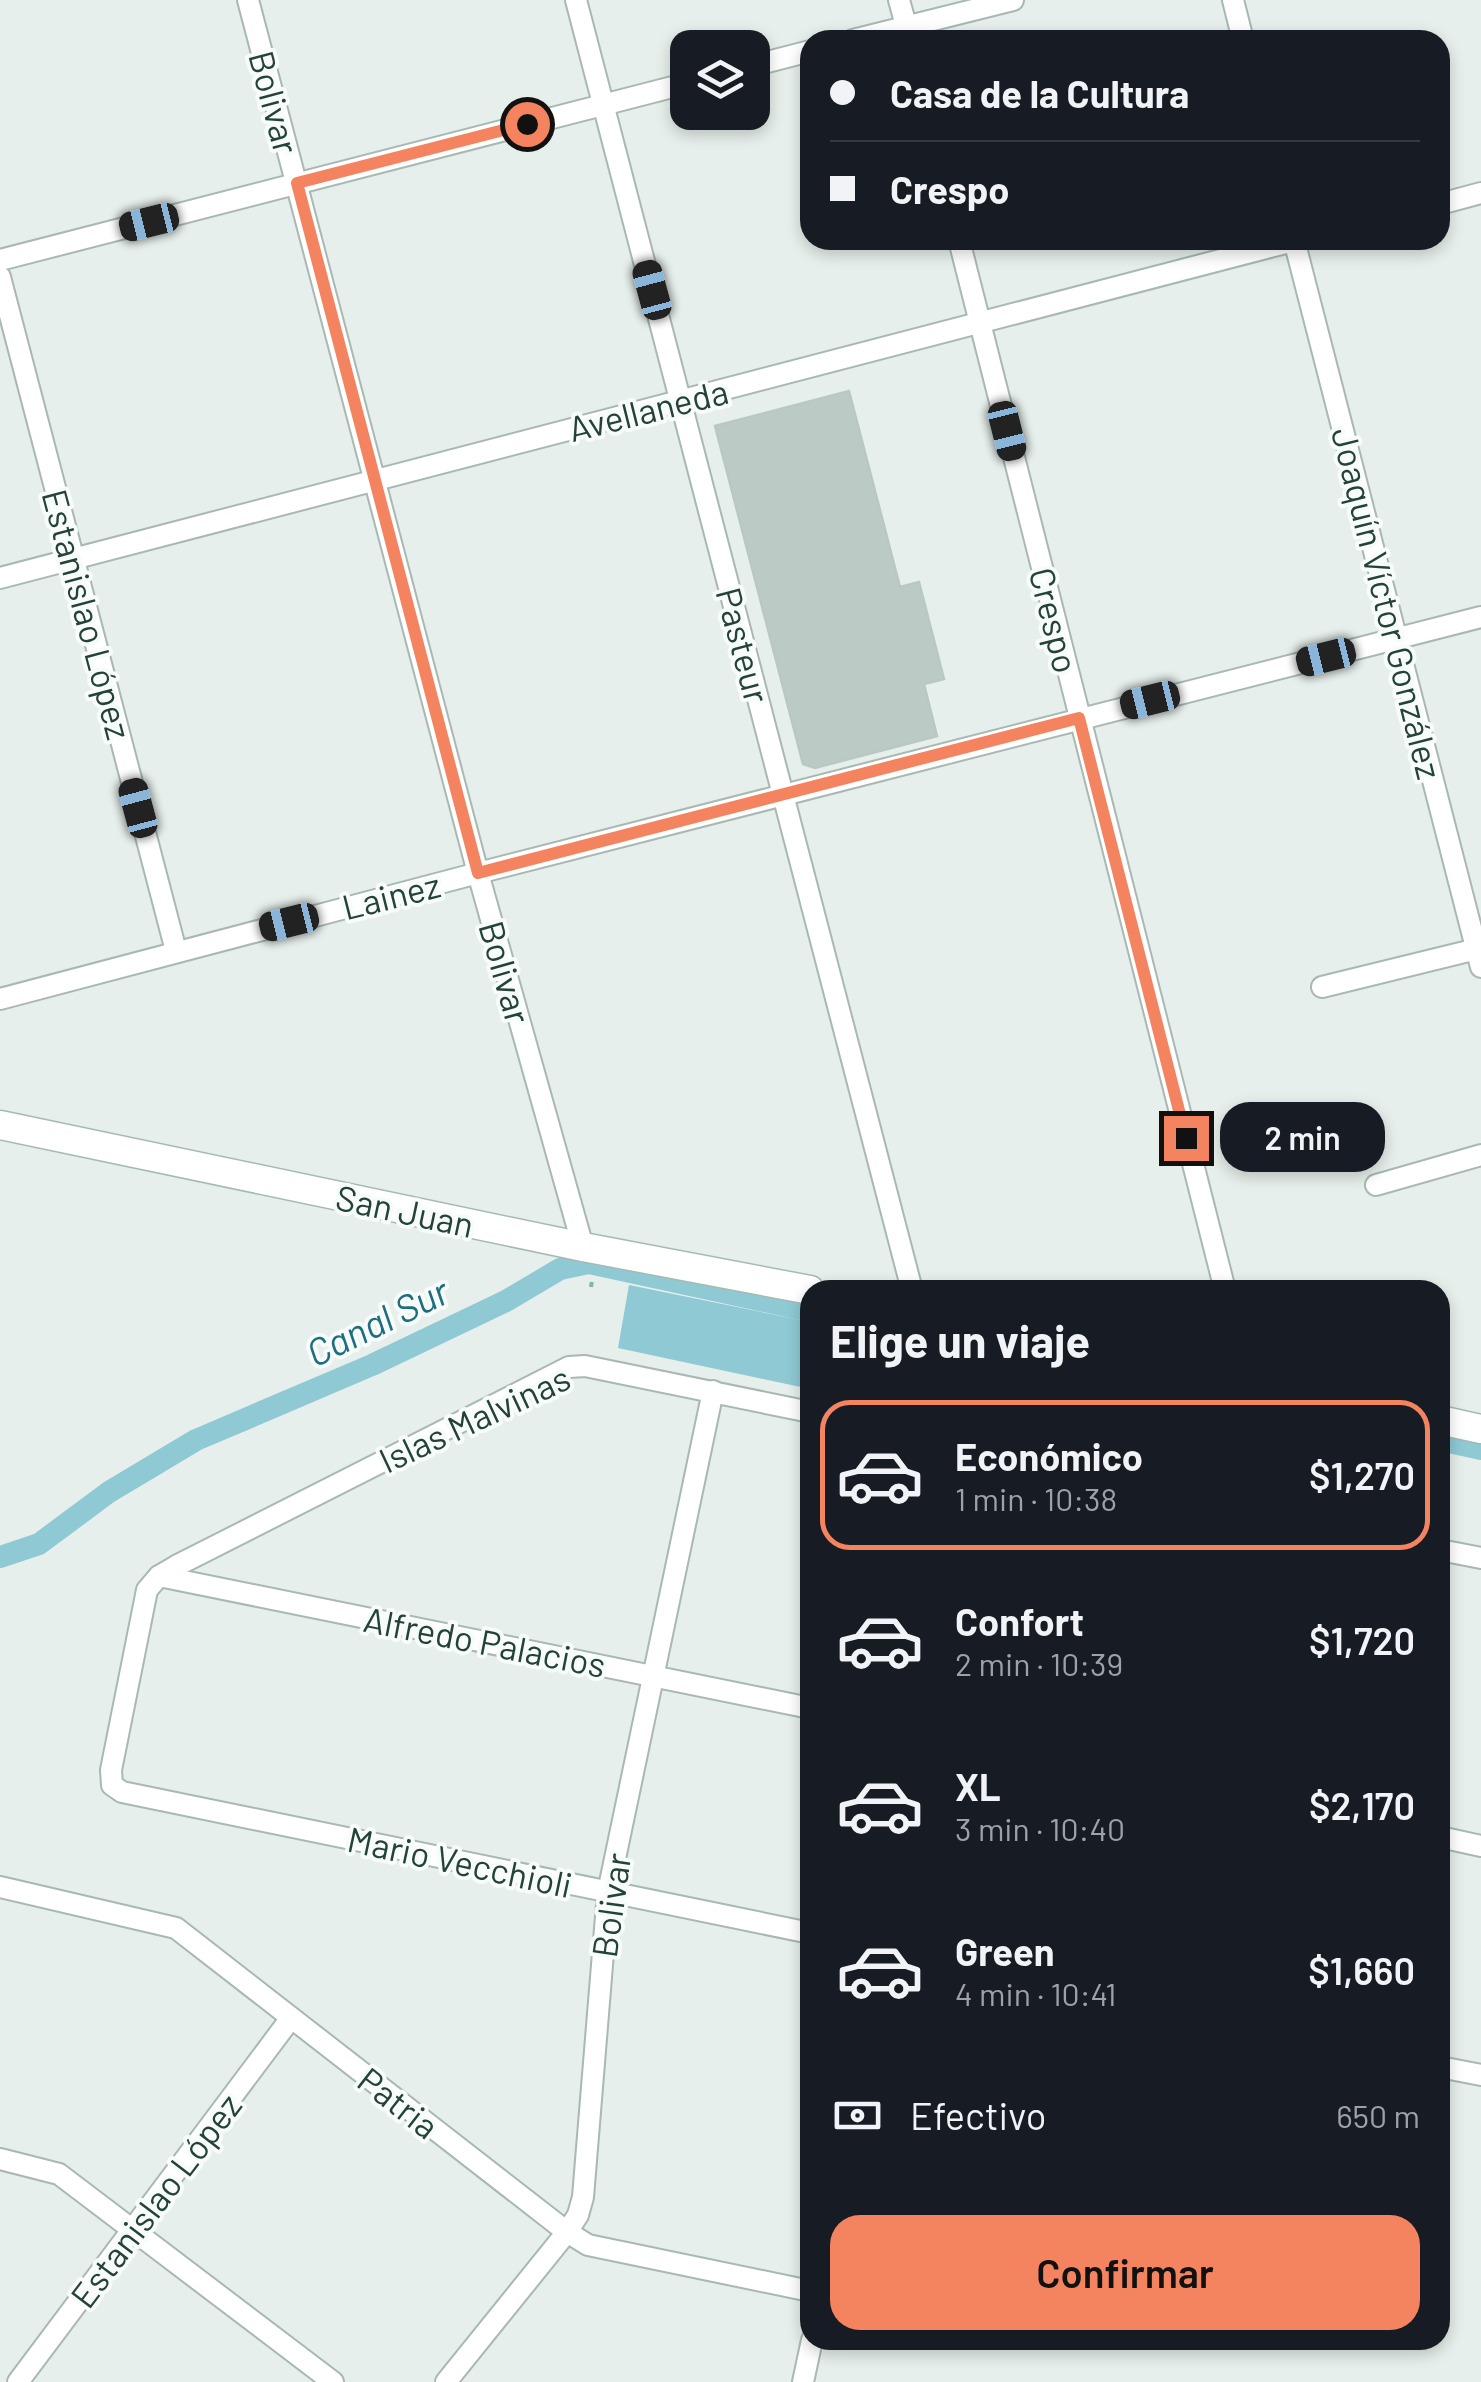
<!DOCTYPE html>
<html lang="es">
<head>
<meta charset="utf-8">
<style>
	:root { --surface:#171b24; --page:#242831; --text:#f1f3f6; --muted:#9ea1a6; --line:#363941; --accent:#f4845f }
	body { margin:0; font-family:Barlow,sans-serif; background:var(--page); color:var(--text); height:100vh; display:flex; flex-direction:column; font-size:38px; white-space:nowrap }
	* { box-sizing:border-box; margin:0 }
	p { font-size:32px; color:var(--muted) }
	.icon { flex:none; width:55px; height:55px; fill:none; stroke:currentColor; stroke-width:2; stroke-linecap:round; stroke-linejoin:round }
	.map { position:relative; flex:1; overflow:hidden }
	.side { position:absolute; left:800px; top:1280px; width:650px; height:1070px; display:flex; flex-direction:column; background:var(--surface); border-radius:30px; box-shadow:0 5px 15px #0003 }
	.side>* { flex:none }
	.hud { position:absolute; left:800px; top:30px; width:650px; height:220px; border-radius:30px; box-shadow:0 5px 15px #0003; display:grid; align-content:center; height:220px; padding:0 30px; background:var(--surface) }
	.tools { position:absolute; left:670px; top:30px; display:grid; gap:20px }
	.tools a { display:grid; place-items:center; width:100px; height:100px; border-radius:20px; background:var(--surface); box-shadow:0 5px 15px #0003; font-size:50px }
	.end { position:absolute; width:45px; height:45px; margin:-22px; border:12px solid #f4845f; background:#111; box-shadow:0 0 0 5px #111 }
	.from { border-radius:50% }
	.bubble { position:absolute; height:70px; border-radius:30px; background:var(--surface); box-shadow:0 5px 15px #0003; font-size:32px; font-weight:600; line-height:70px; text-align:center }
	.car { position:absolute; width:30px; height:60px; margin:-30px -15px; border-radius:12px; box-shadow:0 0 8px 2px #0007; background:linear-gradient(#222 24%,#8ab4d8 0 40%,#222 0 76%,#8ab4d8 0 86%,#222 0) }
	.hud b { display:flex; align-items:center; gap:35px; height:95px; font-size:38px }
	.hud b+b { border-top:2px solid var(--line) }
	.hud i { width:25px; height:25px; background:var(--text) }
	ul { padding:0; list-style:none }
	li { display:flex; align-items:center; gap:30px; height:150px; margin:0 20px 15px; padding:0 10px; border:5px solid transparent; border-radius:30px }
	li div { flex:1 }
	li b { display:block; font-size:38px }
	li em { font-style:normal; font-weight:600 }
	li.on { border-color:var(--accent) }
	li>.icon { width:90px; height:90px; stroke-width:1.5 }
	h2 { padding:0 30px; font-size:45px; line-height:120px }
	.pay { display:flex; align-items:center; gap:25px; height:110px; padding:0 30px; font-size:38px }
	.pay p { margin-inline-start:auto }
	.cta { display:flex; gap:20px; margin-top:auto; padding:20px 30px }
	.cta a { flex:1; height:115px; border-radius:30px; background:var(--accent); color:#111; font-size:40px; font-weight:600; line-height:115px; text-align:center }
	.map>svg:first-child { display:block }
	.water { fill:#8ec9d4 }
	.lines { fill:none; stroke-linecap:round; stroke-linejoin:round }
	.canal { stroke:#8ec9d4; stroke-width:22 }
	.building { fill:#bbcac4; stroke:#b8c9c2; stroke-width:2.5 }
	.street-casing { stroke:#a8b8b2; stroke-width:24 }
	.secondary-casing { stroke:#a4bbb3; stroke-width:31 }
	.path { stroke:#86b3a5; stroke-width:4; stroke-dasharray:5 8; stroke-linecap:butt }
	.street { stroke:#fff; stroke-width:20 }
	.secondary { stroke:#fff; stroke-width:28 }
	.route { stroke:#f4845f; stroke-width:12 }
	.labels { text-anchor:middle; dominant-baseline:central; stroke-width:8; stroke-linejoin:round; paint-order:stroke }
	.street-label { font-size:35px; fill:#24423a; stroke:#f7fbf9 }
	.water-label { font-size:38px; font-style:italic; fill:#1c6f80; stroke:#f7fbf9 }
</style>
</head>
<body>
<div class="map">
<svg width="1481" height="2382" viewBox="0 0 1481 2382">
	<rect width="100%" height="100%" fill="#e6efeb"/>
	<path class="water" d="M629,1285L810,1322V1389L618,1348Z"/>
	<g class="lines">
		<g class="canal">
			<path d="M1440,1440L1481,1449"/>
			<path d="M0,1557L39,1544L109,1492L196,1440L372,1365L506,1301L560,1269L589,1263L810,1311"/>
		</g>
	</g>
	<path class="building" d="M849,391L900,587L919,582L944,679L924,684L937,736L815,768L803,764L715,426Z"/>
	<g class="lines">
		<defs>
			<g id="street">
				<path d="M248,0L478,873L583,1247"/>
				<path d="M576,0L912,1290"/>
				<path d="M899,0L910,40"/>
				<path d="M1233,0L1243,40"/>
				<path d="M853,40L1013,0"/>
				<path d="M752,66L810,51"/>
				<path d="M1440,204L1481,193"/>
				<path d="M959,240L1225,1290"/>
				<path d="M1294,240L1481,967"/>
				<path d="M0,260L688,83"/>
				<path d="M0,277L176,951"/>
				<path d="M0,578L1297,240"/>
				<path d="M1322,987L1481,948"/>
				<path d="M0,999L478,873L1481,617"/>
				<path d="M1376,1185L1481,1155"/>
				<path d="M810,1412L585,1366L569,1367L176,1566L159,1576L147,1590L111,1770L112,1785L122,1792L810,1933"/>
				<path d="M1440,1550L1481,1558"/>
				<path d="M159,1576L810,1708"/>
				<path d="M1440,1837L1481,1846"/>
				<path d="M0,1887L176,1928L567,2232L588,2245L810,2291"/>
				<path d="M1440,2067L1481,2075"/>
				<path d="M0,2159L59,2174L333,2382"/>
				<path d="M18,2382L291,2018"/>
				<path d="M446,2382L567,2232L578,2215L583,2197L608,1892L713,1391"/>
				<path d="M803,2382L812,2340"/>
			</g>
			<g id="secondary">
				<path d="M0,1125L583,1247L810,1290"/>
				<path d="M1440,1420L1481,1429"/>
			</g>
		</defs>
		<use href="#street" class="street-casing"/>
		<use href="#secondary" class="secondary-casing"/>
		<path class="path" d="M591,1287L593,1274"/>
		<use href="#street" class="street"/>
		<use href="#secondary" class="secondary"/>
	</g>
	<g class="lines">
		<path class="route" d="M527,124L297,183L478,873L1079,718L1186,1138"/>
	</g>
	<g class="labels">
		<g class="street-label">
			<text transform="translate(275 102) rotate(75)">Bolivar</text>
			<text transform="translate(648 409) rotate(-14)">Avellaneda</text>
			<text transform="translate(1388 603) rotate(76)">Joaquín Víctor González</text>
			<text transform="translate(88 614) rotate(75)">Estanislao López</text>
			<text transform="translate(1055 620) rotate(76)">Crespo</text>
			<text transform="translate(744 645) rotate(75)">Pasteur</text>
			<text transform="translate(391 895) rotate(-14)">Lainez</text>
			<text transform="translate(506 972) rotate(74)">Bolivar</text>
			<text transform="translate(405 1210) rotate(12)">San Juan</text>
			<text transform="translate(474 1418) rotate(-25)">Islas Malvinas</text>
			<text transform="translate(485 1641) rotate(11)">Alfredo Palacios</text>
			<text transform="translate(460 1861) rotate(12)">Mario Vecchioli</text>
			<text transform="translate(610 1905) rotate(-82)">Bolivar</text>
			<text transform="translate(399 2102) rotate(38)">Patria</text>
			<text transform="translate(155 2200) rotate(-53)">Estanislao López</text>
		</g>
		<g class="water-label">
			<text transform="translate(377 1321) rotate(-26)">Canal Sur</text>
		</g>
	</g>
</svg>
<div class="tools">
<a><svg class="icon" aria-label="layers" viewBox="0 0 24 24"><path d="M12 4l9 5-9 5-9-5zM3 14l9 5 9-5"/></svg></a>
</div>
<i class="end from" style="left:527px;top:124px"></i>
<i class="end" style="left:1186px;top:1138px"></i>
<div class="bubble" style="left:1220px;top:1102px;width:165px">2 min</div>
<i class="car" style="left:149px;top:222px;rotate:256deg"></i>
<i class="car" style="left:652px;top:290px;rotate:345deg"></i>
<i class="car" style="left:1007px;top:431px;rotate:166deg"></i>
<i class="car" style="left:1326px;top:657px;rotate:256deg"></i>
<i class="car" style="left:1150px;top:700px;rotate:256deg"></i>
<i class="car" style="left:138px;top:808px;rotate:345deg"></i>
<i class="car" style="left:289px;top:922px;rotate:256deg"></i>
<div class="hud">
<b><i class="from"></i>Casa de la Cultura</b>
<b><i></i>Crespo</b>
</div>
<section class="side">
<h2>Elige un viaje</h2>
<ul>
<li class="on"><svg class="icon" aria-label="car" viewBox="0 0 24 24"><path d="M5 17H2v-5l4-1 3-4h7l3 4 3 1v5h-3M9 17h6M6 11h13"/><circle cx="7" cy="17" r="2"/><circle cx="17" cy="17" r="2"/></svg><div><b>Económico</b><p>1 min · 10:38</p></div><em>$1,270</em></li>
<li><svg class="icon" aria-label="car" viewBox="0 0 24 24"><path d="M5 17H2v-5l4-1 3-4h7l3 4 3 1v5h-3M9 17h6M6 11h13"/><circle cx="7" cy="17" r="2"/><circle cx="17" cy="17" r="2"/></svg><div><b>Confort</b><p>2 min · 10:39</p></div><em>$1,720</em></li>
<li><svg class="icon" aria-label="car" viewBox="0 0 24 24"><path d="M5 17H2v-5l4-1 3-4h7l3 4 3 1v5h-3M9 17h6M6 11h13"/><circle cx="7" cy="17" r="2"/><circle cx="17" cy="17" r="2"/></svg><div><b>XL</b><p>3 min · 10:40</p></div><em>$2,170</em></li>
<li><svg class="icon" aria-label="car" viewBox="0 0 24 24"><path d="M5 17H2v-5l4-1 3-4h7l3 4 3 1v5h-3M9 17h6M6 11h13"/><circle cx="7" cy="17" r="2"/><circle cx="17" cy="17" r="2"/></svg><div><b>Green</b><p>4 min · 10:41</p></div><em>$1,660</em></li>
</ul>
<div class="pay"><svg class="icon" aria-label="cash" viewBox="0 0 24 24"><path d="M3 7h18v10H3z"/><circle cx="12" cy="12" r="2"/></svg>Efectivo<p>650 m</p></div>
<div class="cta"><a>Confirmar</a></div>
</section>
</div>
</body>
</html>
